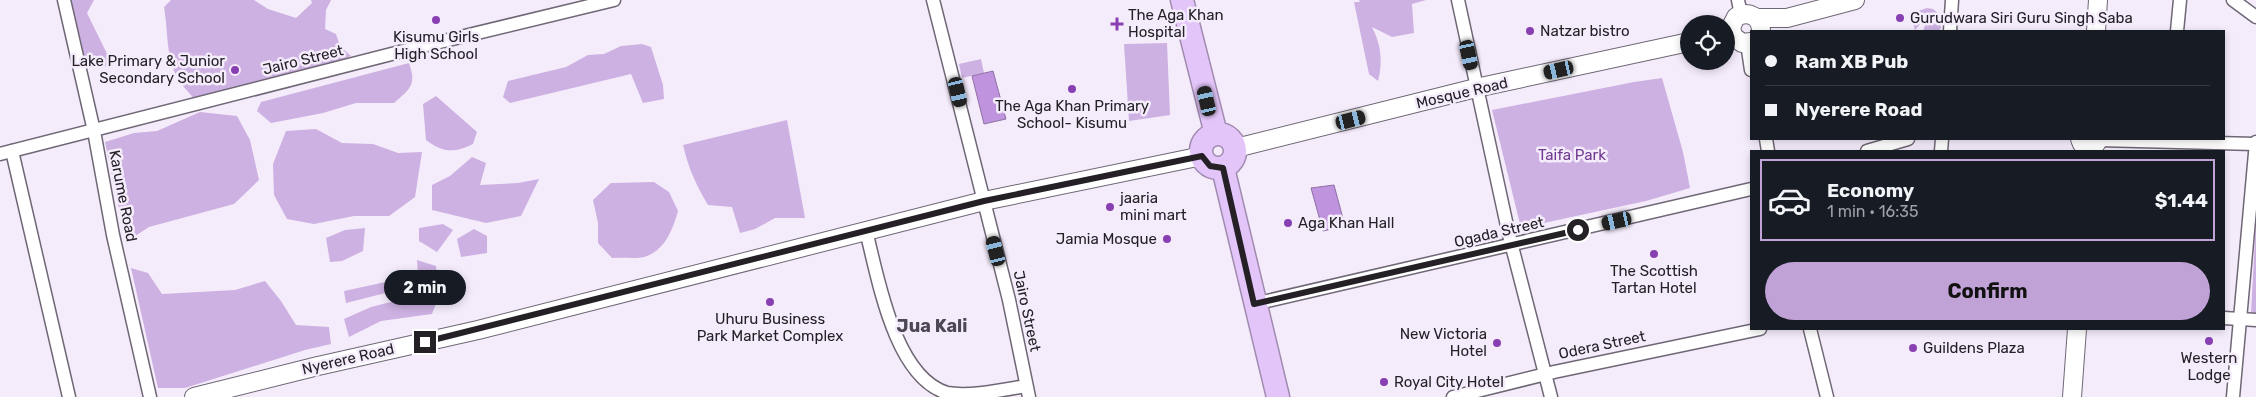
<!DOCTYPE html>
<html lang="en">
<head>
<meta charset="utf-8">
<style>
	:root { --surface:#171b24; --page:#242831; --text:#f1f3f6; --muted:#9ea1a6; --line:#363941; --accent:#c1a2d7 }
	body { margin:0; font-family:Rubik,sans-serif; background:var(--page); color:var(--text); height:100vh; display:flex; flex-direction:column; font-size:19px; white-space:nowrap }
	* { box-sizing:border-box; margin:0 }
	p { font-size:16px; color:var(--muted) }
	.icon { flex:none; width:28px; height:28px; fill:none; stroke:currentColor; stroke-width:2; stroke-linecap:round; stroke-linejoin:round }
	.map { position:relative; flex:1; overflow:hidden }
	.panel { position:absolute; left:1750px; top:150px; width:475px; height:180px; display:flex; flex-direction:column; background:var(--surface); border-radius:0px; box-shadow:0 2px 8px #0003 }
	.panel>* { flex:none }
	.guide { position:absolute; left:1750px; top:30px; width:475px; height:110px; border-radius:0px; box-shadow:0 2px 8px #0003; display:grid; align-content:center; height:110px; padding:0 15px; background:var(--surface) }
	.buttons { position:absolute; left:1680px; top:15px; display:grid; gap:10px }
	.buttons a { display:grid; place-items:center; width:55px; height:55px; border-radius:50%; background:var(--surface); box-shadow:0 2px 8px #0003; font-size:25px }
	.end { position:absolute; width:22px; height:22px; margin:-11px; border:6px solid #242026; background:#fff; box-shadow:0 0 0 2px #fff }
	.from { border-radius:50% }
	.bubble { position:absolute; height:35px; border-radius:18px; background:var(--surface); box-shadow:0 2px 8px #0003; font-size:16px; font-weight:700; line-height:35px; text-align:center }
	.car { position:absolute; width:15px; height:30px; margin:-15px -8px; border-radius:6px; box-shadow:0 0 4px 1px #0007; background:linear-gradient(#222 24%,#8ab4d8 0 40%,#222 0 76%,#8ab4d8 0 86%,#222 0) }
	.guide b { display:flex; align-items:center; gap:18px; height:48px; font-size:19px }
	.guide b+b { border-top:1px solid var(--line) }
	.guide i { width:12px; height:12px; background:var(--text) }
	ul { padding:9px 0 0; list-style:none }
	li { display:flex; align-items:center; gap:15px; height:82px; margin:0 10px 8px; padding:0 5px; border:2px solid transparent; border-radius:0px }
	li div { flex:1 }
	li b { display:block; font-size:19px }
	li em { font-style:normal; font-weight:700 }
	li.selected { border-color:var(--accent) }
	li>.icon { width:45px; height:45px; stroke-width:1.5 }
	.action { display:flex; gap:10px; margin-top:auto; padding:10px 15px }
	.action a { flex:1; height:58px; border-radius:30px; background:var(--accent); color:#111; font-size:20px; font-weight:700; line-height:58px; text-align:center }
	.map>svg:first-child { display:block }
	.green { fill:#cdb1e2 }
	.water { fill:#bf93dd; stroke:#9070a6 }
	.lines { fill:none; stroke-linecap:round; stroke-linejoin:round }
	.street-casing { stroke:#6f6775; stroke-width:15 }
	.secondary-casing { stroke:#6f6775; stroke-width:20 }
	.highway-casing { stroke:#a08baf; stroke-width:25 }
	.street { stroke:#fff; stroke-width:12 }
	.secondary { stroke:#fff; stroke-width:18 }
	.highway { stroke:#e3c5f9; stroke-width:22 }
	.route { stroke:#242026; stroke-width:6 }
	.poi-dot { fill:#873fb2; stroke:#f5ecfb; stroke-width:2 }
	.labels { text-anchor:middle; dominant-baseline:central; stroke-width:5; stroke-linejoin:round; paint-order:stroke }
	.poi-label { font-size:15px; fill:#242026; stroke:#f5ecfb; text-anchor:start }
	.street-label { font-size:15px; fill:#242026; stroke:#f5ecfb }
	.park-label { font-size:15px; fill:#703a91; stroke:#f5ecfb }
	.quarter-label { font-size:18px; font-weight:bold; fill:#4d4653; stroke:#f5ecfb }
</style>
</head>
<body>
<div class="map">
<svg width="2256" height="397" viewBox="0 0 2256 397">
	<rect width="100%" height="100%" fill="#f5ecfb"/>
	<g class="green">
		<path d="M58,0H94L87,13L113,66L85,67Z"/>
		<path d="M171,0H254L268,9L296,18L312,3L311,0H331L326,10L325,29L336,34L340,46L351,56L331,64L194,99C189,92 181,85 177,77C166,57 168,30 164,7Z"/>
		<path d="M1359,0H1426L1412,4L1414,33L1392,37L1372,27C1381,44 1383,62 1378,81L1369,74L1354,2H1360Z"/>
		<path d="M1927,8L1933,9L1939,14L1941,28L1939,31H1923L1926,23H1921L1915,30L1911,17L1915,12Z"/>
		<path d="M1167,43L1170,115L1129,121L1124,44Z"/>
		<path d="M642,44L651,47L663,85L664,99L643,103L631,74L510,103L503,97L508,81L566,67L588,55L604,54L621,46Z"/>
		<path d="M981,59L984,73L962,78L959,64Z"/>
		<path d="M409,63C417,85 410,89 394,103H356L323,113L271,123L257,111L261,102Z"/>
		<path d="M1662,78L1683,152L1690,188L1646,201L1521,228L1492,110L1634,82Z"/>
		<path d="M436,96L477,132L473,144C455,153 443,153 426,140L423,104Z"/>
		<path d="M200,112L237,116L250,140L259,180L234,204L149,227L126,242L105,142L134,133L157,131Z"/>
		<path d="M787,120L805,218H775L755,229L740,233L732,207L708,205C696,185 688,167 683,145Z"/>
		<path d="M316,129L342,143L373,144L398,153L422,152L415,197L389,216H354L314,224L287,219L274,195L273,164L286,131Z"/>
		<path d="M472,157L486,163L480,185L518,183L539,179L521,216L486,223L432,210V185L450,176Z"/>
		<path d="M654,182L669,192L678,211C673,229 665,251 644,257C635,259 622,257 612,258L598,243V223L593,200L611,183Z"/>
		<path d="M2256,220V313H2251Z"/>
		<path d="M443,224L453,230L437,252L419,241V228Z"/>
		<path d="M365,228L363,251L342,261L330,262L326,238L345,230Z"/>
		<path d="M474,229L487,236V253L461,257L457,239Z"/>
		<path d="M417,260L436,266L439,296L432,314L381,321L349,337L344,319L371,307L419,295L425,283L346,303L344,291L418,275Z"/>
		<path d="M131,268L148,273L162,294L235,290L265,281L281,301L296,325L329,327L331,344L305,350L185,388H158Z"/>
	</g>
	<g class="water">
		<path d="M993,71L1006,119L984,124L972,76Z"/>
		<path d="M1334,185L1345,226L1323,231L1311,188Z"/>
	</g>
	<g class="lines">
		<defs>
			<g id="street">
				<path d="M64,0L94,131L113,235L150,397"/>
				<path d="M933,0L1009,300L1029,397"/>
				<path d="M1458,0L1509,235L1551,397"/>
				<path d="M1738,0L1741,15"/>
				<path d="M2233,0L2256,17"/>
				<path d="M1950,31L1952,0"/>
				<path d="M2177,31L2180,0"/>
				<path d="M1747,43L1751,70"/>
				<path d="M1766,139L1768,151"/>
				<path d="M2099,140L2255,144"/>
				<path d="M12,151L69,397"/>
				<path d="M1867,151L1908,139"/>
				<path d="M1941,151L1942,139"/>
				<path d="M0,154L419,47L614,0"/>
				<path d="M866,231C878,277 894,377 947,393C970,397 1002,390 1026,386"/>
				<path d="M1254,304L1751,189"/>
				<path d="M2224,318L2256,320"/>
				<path d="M1810,329L1827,397"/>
				<path d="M1453,397L1554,372L1760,329"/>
				<path d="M2233,397L2256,142"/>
			</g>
			<g id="secondary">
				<path d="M1757,18H1787L1855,0"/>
				<path d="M2096,31L2098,0"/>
				<path d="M1751,42L1742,43L1733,36L1731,27L1736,17C1749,10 1761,17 1761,31"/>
				<path d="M2080,139L2082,144L2089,147L2095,145L2099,139"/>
				<path d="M1236,148L1476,88L1689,42"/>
				<path d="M194,397L318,366L478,330L984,201L1202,156"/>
				<path d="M2072,397L2077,329"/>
			</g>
			<g id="highway">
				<path d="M1182,0L1216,134"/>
				<circle cx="1218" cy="151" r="17"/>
				<path d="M1223,168L1278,397"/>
			</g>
		</defs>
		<use href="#street" class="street-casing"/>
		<use href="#secondary" class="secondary-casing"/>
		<use href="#highway" class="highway-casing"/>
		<use href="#street" class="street"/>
		<use href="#secondary" class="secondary"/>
		<use href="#highway" class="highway"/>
	</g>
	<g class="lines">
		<path class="route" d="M425,342L984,201L1202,156L1210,166L1223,168L1254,304L1578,230"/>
	</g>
	<g class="poi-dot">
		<circle cx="1900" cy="18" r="5"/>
		<circle cx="436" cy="20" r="5"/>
		<path d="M1114.5 16.5h5v5h5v5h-5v5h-5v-5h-5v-5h5z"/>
		<circle cx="1530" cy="31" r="5"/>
		<circle cx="235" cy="70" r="5"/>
		<circle cx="1072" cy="89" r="5"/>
		<circle cx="1110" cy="207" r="5"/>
		<circle cx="1288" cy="223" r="5"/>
		<circle cx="1167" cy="239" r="5"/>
		<circle cx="1654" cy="254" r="5"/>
		<circle cx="770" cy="302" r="5"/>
		<circle cx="2209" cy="341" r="5"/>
		<circle cx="1497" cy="343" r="5"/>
		<circle cx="1913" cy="348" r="5"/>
		<circle cx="1384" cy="382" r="5"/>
	</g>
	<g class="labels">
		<g class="poi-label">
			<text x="1128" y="15">The Aga Khan<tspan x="1128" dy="17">Hospital</tspan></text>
			<text x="1910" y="18">Gurudwara Siri Guru Singh Saba</text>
			<text x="1540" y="31">Natzar bistro</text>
			<text x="436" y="37" text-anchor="middle">Kisumu Girls<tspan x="436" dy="17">High School</tspan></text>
			<text x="225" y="61" text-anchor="end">Lake Primary &amp; Junior<tspan x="225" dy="17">Secondary School</tspan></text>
			<text x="1072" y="106" text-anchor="middle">The Aga Khan Primary<tspan x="1072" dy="17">School- Kisumu</tspan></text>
			<text x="1120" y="198">jaaria<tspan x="1120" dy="17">mini mart</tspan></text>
			<text x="1298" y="223">Aga Khan Hall</text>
			<text x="1157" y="239" text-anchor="end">Jamia Mosque</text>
			<text x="1654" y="271" text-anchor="middle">The Scottish<tspan x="1654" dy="17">Tartan Hotel</tspan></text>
			<text x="770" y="319" text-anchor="middle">Uhuru Business<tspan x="770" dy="17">Park Market Complex</tspan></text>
			<text x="1487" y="334" text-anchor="end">New Victoria<tspan x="1487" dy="17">Hotel</tspan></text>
			<text x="1923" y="348">Guildens Plaza</text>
			<text x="2209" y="358" text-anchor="middle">Western<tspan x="2209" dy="17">Lodge</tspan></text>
			<text x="1394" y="382">Royal City Hotel</text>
		</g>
		<g class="street-label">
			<text transform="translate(303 60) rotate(-14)">Jairo Street</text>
			<text transform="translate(1462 93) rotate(-13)">Mosque Road</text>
			<text transform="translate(123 196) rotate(79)">Karume Road</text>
			<text transform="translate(1499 232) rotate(-13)">Ogada Street</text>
			<text transform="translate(1027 311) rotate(78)">Jairo Street</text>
			<text transform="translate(1602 345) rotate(-12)">Odera Street</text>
			<text transform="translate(348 359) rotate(-13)">Nyerere Road</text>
		</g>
		<g class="park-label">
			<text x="1572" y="155">Taifa Park</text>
		</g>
		<g class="quarter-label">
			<text x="932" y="326">Jua Kali</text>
		</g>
	</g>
</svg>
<div class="buttons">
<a><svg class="icon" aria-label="locate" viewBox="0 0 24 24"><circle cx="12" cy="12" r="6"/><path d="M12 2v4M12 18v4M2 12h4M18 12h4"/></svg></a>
</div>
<i class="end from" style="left:1578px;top:230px"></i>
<i class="end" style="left:425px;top:342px"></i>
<div class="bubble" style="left:384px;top:270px;width:82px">2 min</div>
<i class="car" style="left:1469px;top:55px;rotate:168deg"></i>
<i class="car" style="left:1559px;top:70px;rotate:257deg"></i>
<i class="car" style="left:958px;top:92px;rotate:167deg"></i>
<i class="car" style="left:1207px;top:101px;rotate:347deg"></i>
<i class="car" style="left:1351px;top:120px;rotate:76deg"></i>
<i class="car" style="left:1617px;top:221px;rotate:257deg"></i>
<i class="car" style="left:996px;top:251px;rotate:346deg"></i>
<div class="guide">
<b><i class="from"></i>Ram XB Pub</b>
<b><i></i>Nyerere Road</b>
</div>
<section class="panel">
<ul>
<li class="selected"><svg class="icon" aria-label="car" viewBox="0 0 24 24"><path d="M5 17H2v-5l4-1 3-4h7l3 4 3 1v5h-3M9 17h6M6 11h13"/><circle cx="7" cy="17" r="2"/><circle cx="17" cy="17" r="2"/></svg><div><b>Economy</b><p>1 min · 16:35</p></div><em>$1.44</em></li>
</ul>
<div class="action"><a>Confirm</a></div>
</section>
</div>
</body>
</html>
